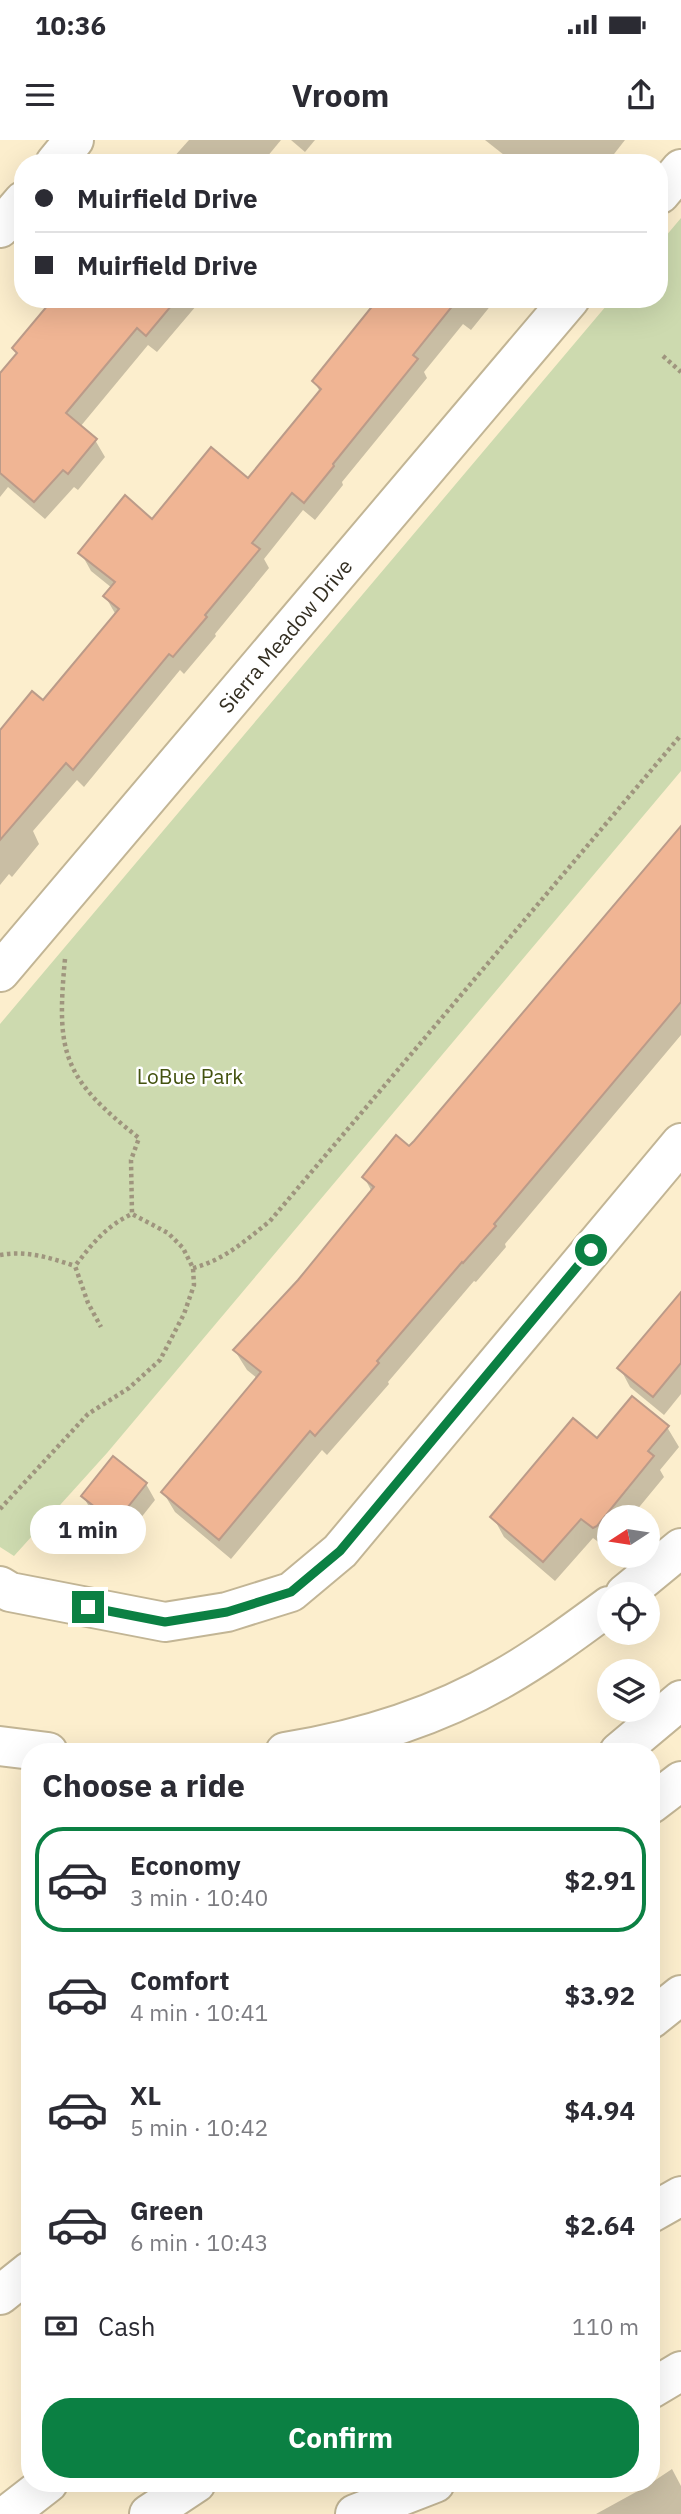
<!DOCTYPE html>
<html lang="en">
<head>
<meta charset="utf-8">
<style>
	:root { --surface:#fff; --page:#f2f2f3; --text:#2b2b33; --muted:#7c7c81; --line:#e1e1e2; --accent:#0b8043 }
	body { margin:0; font-family:"IBM Plex Sans",sans-serif; background:var(--page); color:var(--text); height:100vh; display:flex; flex-direction:column; font-size:26px; white-space:nowrap }
	* { box-sizing:border-box; margin:0 }
	p { font-size:23px; color:var(--muted) }
	.icon { flex:none; width:38px; height:38px; fill:none; stroke:currentColor; stroke-width:2; stroke-linecap:round; stroke-linejoin:round }
	.map { position:relative; flex:1; overflow:hidden }
	.side { position:absolute; left:21px; top:1603px; width:639px; height:749px; display:flex; flex-direction:column; background:var(--surface); border-radius:28px; box-shadow:0 7px 28px #0002 }
	.side>* { flex:none }
	.banner { position:absolute; left:14px; top:14px; width:654px; height:154px; border-radius:28px; box-shadow:0 7px 28px #0002; display:grid; align-content:center; height:154px; padding:0 21px; background:var(--surface) }
	.needle { width:46px; rotate:258deg }
	.buttons { position:absolute; left:597px; top:1365px; display:grid; gap:14px }
	.buttons a { display:grid; place-items:center; width:63px; height:63px; border-radius:50%; background:var(--surface); box-shadow:0 7px 28px #0002; font-size:35px }
	.end { position:absolute; width:32px; height:32px; margin:-16px; border:9px solid #0b8043; background:#fff; box-shadow:0 0 0 4px #fff }
	.from { border-radius:50% }
	.bubble { position:absolute; height:49px; border-radius:24px; background:var(--surface); box-shadow:0 7px 28px #0002; font-size:23px; font-weight:800; line-height:49px; text-align:center }
	.banner b { display:flex; align-items:center; gap:24px; height:66px; font-size:26px }
	.banner b+b { border-top:2px solid var(--line) }
	.banner i { width:18px; height:18px; background:var(--text) }
	ul { padding:0; list-style:none }
	li { display:flex; align-items:center; gap:21px; height:105px; margin:0 14px 10px; padding:0 7px; border:4px solid transparent; border-radius:28px }
	li div { flex:1 }
	li b { display:block; font-size:26px }
	li em { font-style:normal; font-weight:800 }
	li.selected { border-color:var(--accent) }
	li>.icon { width:63px; height:63px; stroke-width:1.5 }
	h2 { padding:0 21px; font-size:32px; line-height:84px }
	.pay { display:flex; align-items:center; gap:18px; height:77px; padding:0 21px; font-size:26px }
	.pay p { margin-inline-start:auto }
	.action { display:flex; gap:14px; margin-top:auto; padding:14px 21px }
	.action a { flex:1; height:80px; border-radius:28px; background:var(--accent); color:#fff; font-size:28px; font-weight:800; line-height:80px; text-align:center }
	.status { display:flex; justify-content:space-between; align-items:center; height:49px; padding:0 35px; background:var(--surface); direction:ltr }
	.status svg { height:19px; fill:currentColor }
	header { display:flex; justify-content:space-between; align-items:center; height:91px; padding:0 21px; background:var(--surface); font-size:32px; font-weight:800 }
	.map>svg:first-child { display:block }
	.green { fill:#cddaaf }
	.shadow { fill:#0003 }
	.building { fill:#f0b594; stroke:#bb9b89; stroke-width:2 }
	.lines { fill:none; stroke-linecap:round; stroke-linejoin:round }
	.minor-casing { stroke:#c2b595; stroke-width:42 }
	.motorway-casing { stroke:#c2b595; stroke-width:42 }
	.path { stroke:#9f957e; stroke-width:4.5; stroke-dasharray:3.5 3.5; stroke-linecap:butt }
	.minor { stroke:#fff; stroke-width:38 }
	.motorway { stroke:#fff; stroke-width:38 }
	.route { stroke:#0b8043; stroke-width:9 }
	.labels { text-anchor:middle; dominant-baseline:central; stroke-width:5; stroke-linejoin:round; paint-order:stroke }
	.street-label { font-size:21px; fill:#342f22; stroke:#fff }
	.park-label { font-size:21px; fill:#43520f; stroke:#fff }
</style>
</head>
<body>
<div class="status"><b>10:36</b><svg viewBox="0 0 49 12"><path d="M0 12V9h3v3zM5 12V6h3v6zM10 12V3h3v9zM15 12V0h3v12zM26 1h20v11H26zM47 4h2v5h-2z"/></svg></div>
<header><svg class="icon" aria-label="menu" viewBox="0 0 24 24"><path d="M4 6h16M4 12h16M4 18h16"/></svg>Vroom<svg class="icon" aria-label="share" viewBox="0 0 24 24"><path d="M12 15V3M7 8l5-5 5 5M5 13v7h14v-7"/></svg></header>
<div class="map">
<svg width="681" height="2374" viewBox="0 0 681 2374">
	<rect width="100%" height="100%" fill="#fceecd"/>
	<path class="green" d="M681,78V631L107,1313L14,1416L0,1407V884L612,159H660V103Z"/>
	<g class="shadow">
		<path d="M189,0H281L262,23H174L172,19Z"/>
		<path d="M291,0H315L305,12Z"/>
		<path d="M485,0H625L607,23H514Z"/>
		<path d="M55,159H202L157,212L148,205L80,287L95,300L105,317L78,350L74,347L45,379L8,347L0,357V236L18,215L14,209Z"/>
		<path d="M373,159H496L471,190L463,184L424,232L427,238L342,342L343,345L315,380L303,370L264,419L269,428L215,494L216,496L184,534L180,530L84,647L77,640L33,691L39,704L12,737L9,734L0,745V592L43,563L116,475L105,456L112,448L91,431L81,413L248,340L320,252L314,241L376,164Z"/>
		<path d="M681,688V895L505,1104L506,1107L476,1142L474,1141L468,1148L388,1242L389,1244L327,1315L322,1310L231,1419L175,1372L163,1352L258,1239L247,1230L235,1211L299,1141L372,1052L364,1037L415,1002Z"/>
		<path d="M681,1154V1254L664,1275L630,1247L620,1228Z"/>
		<path d="M667,1287L679,1307L660,1330L664,1337L631,1377H609V1403L605,1407L593,1398L555,1441L504,1397L493,1377L597,1301Z"/>
		<path d="M114,1319L146,1344L155,1360L125,1398L92,1372L83,1356Z"/>
		<path d="M672,2329L681,2346V2374H596L647,2346L646,2344L651,2343Z"/>
	</g>
	<g class="building">
		<path d="M53,159H177L146,196L137,188L66,273L97,299L68,334L63,330L34,362L0,333V233L17,213L12,208Z"/>
		<path d="M378,159H458L413,215L418,219L333,324L334,326L304,363L292,353L252,403L260,409L205,475L207,477L173,517L169,514L73,630L66,623L0,700V590L32,551L43,560L119,469L103,456L115,442L78,413L125,355L152,379L211,307L248,338L321,249L312,241Z"/>
		<path d="M681,686V862L494,1084L496,1086L463,1123L462,1122L457,1128L377,1221L379,1223L315,1296L310,1291L219,1400L161,1352L261,1232L233,1210L298,1140L374,1047L362,1037L396,995L409,1006L414,1001Z"/>
		<path d="M681,1152V1223L653,1257L617,1228Z"/>
		<path d="M632,1256L669,1286L648,1311L654,1316L597,1386L593,1388L581,1379L543,1422L490,1377L573,1278L597,1298Z"/>
		<path d="M113,1316L147,1343L115,1383L81,1356Z"/>
	</g>
	<g class="lines">
		<defs>
			<g id="minor">
				<path d="M55,23L74,0"/>
				<path d="M660,54L681,29"/>
				<path d="M0,88L23,61"/>
				<path id="s1" d="M0,832L570,159"/>
				<path d="M0,1446L10,1452L165,1482L227,1472L291,1452L340,1411L681,1003"/>
			</g>
			<g id="motorway">
				<path d="M625,1454L681,1408"/>
				<path d="M0,1606L48,1612"/>
				<path d="M285,1612C360,1600 437,1576 503,1538C540,1517 575,1491 609,1466"/>
				<path d="M619,1612L681,1560"/>
				<path d="M651,1664L681,1641"/>
				<path d="M651,1879L681,1855"/>
				<path d="M651,2073L681,2056"/>
				<path d="M0,2155L30,2131"/>
				<path d="M651,2249L681,2231"/>
				<path d="M8,2374L48,2343"/>
				<path d="M149,2374L196,2343"/>
				<path d="M355,2374L435,2343"/>
			</g>
		</defs>
		<use href="#minor" class="minor-casing"/>
		<use href="#motorway" class="motorway-casing"/>
		<g class="path">
			<path d="M663,216L681,232"/>
			<path d="M65,819C56,914 63,938 139,998L131,1020L132,1074"/>
			<path d="M0,1115C26,1110 51,1118 75,1126"/>
			<path d="M193,1128C224,1120 245,1101 270,1081L681,595"/>
			<path d="M0,1369L88,1274L129,1248L160,1220L184,1174L194,1145L193,1128L183,1108L168,1093L132,1074C106,1086 92,1104 75,1126L88,1163L101,1187"/>
		</g>
		<use href="#minor" class="minor"/>
		<use href="#motorway" class="motorway"/>
	</g>
	<g class="lines">
		<path class="route" d="M88,1467L165,1482L227,1472L291,1452L340,1411L591,1110"/>
	</g>
	<g class="labels">
		<g class="street-label">
			<text stroke="none"><textPath href="#s1" startOffset="441">Sierra Meadow Drive</textPath></text>
		</g>
		<g class="park-label">
			<text x="190" y="936">LoBue Park</text>
		</g>
	</g>
</svg>
<div class="buttons">
<a><svg class="needle" viewBox="-14 -14 28 28"><path d="M0-13l5 13h-10z" fill="#e53935"/><path d="M0 13l5-13h-10z" fill="#7c7c81"/></svg></a>
<a><svg class="icon" aria-label="locate" viewBox="0 0 24 24"><circle cx="12" cy="12" r="6"/><path d="M12 2v4M12 18v4M2 12h4M18 12h4"/></svg></a>
<a><svg class="icon" aria-label="layers" viewBox="0 0 24 24"><path d="M12 4l9 5-9 5-9-5zM3 14l9 5 9-5"/></svg></a>
</div>
<i class="end from" style="left:591px;top:1110px"></i>
<i class="end" style="left:88px;top:1467px"></i>
<div class="bubble" style="left:30px;top:1365px;width:116px">1 min</div>
<div class="banner">
<b><i class="from"></i>Muirfield Drive</b>
<b><i></i>Muirfield Drive</b>
</div>
<section class="side">
<h2>Choose a ride</h2>
<ul>
<li class="selected"><svg class="icon" aria-label="car" viewBox="0 0 24 24"><path d="M5 17H2v-5l4-1 3-4h7l3 4 3 1v5h-3M9 17h6M6 11h13"/><circle cx="7" cy="17" r="2"/><circle cx="17" cy="17" r="2"/></svg><div><b>Economy</b><p>3 min · 10:40</p></div><em>$2.91</em></li>
<li><svg class="icon" aria-label="car" viewBox="0 0 24 24"><path d="M5 17H2v-5l4-1 3-4h7l3 4 3 1v5h-3M9 17h6M6 11h13"/><circle cx="7" cy="17" r="2"/><circle cx="17" cy="17" r="2"/></svg><div><b>Comfort</b><p>4 min · 10:41</p></div><em>$3.92</em></li>
<li><svg class="icon" aria-label="car" viewBox="0 0 24 24"><path d="M5 17H2v-5l4-1 3-4h7l3 4 3 1v5h-3M9 17h6M6 11h13"/><circle cx="7" cy="17" r="2"/><circle cx="17" cy="17" r="2"/></svg><div><b>XL</b><p>5 min · 10:42</p></div><em>$4.94</em></li>
<li><svg class="icon" aria-label="car" viewBox="0 0 24 24"><path d="M5 17H2v-5l4-1 3-4h7l3 4 3 1v5h-3M9 17h6M6 11h13"/><circle cx="7" cy="17" r="2"/><circle cx="17" cy="17" r="2"/></svg><div><b>Green</b><p>6 min · 10:43</p></div><em>$2.64</em></li>
</ul>
<div class="pay"><svg class="icon" aria-label="cash" viewBox="0 0 24 24"><path d="M3 7h18v10H3z"/><circle cx="12" cy="12" r="2"/></svg>Cash<p>110 m</p></div>
<div class="action"><a>Confirm</a></div>
</section>
</div>
</body>
</html>
